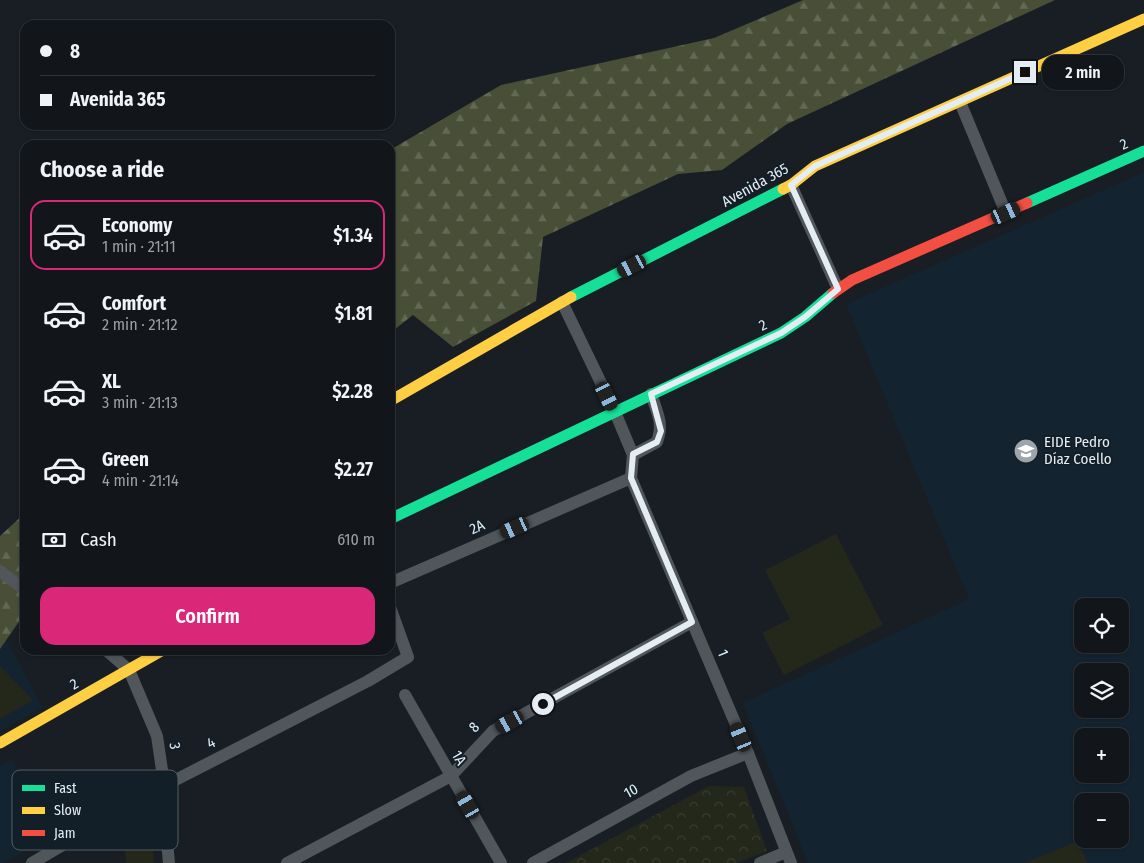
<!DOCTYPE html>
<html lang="en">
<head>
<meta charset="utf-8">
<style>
	:root { --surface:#12161a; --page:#1f2327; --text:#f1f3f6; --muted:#9c9fa2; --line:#313539; --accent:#db2777 }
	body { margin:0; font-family:"Fira Sans Condensed",sans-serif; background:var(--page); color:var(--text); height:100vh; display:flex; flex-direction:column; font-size:19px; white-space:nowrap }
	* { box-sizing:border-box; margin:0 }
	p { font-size:16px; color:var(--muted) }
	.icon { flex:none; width:28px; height:28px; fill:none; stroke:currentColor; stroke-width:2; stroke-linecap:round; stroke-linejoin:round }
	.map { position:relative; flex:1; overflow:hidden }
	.details { position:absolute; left:20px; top:140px; width:375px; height:515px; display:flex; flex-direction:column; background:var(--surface); border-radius:15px; box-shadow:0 1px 4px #0004,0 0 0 1px var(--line) }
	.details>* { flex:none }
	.guide { position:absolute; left:20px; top:20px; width:375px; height:110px; border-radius:15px; box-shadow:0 1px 4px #0004,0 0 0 1px var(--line); display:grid; align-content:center; height:110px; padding:0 20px; background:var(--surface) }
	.tools { position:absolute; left:1074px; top:598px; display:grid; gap:10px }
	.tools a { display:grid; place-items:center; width:55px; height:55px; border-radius:10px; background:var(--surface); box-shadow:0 1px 4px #0004,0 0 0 1px var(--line); font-size:25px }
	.end { position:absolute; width:22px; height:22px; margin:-11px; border:6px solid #e5edf4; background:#111; box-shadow:0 0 0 2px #111 }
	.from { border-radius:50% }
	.bubble { position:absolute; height:35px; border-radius:15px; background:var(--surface); box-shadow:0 1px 4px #0004,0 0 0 1px var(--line); font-size:16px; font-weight:600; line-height:35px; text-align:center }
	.car { position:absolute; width:15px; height:30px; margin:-15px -8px; border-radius:6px; box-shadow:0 0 4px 1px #0007; background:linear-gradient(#222 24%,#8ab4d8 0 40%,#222 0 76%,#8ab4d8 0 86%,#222 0) }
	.guide b { display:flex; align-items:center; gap:18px; height:48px; font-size:19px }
	.guide b+b { border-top:1px solid var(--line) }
	.guide i { width:12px; height:12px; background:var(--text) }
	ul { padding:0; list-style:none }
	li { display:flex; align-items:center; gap:15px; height:70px; margin:0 10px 8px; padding:0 10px; border:2px solid transparent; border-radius:15px }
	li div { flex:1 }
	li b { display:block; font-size:19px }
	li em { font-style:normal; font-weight:600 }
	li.on { border-color:var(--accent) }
	li>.icon { width:45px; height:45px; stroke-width:1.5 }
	h2 { padding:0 20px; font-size:22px; line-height:60px }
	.pay { display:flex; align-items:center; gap:12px; height:55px; padding:0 20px; font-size:19px }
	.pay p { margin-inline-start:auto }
	.primary-button { display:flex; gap:10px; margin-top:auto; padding:10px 20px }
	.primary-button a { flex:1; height:58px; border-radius:15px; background:var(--accent); color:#fff; font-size:20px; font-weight:600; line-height:58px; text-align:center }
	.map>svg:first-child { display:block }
	.built { fill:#142330; fill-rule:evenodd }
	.forest { fill:url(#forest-firs) }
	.park { fill:url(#park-crowns) }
	.pitch { fill:#24281a }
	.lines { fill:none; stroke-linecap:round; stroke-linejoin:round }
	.street { stroke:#51565b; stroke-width:12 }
	.fast { stroke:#16e098; stroke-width:11 }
	.slow { stroke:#ffcf43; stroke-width:11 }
	.jam { stroke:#f24e42; stroke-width:11 }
	.route { stroke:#e5edf4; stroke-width:6 }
	.labels { text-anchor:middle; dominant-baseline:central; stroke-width:4; stroke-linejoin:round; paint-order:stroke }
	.street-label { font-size:15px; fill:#e5edf4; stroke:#131f28 }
	.poi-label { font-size:15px; fill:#e5edf4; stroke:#131f28; text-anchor:start }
	.key { fill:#131f28; stroke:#525d65; stroke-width:1 }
	.key-label { font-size:14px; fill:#e5edf4 }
</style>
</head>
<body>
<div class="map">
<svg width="1144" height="863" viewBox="0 0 1144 863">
	<defs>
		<pattern id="forest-firs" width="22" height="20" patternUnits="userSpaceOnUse" patternTransform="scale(1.25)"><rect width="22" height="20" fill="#484f36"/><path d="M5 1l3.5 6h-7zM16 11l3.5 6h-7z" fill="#626954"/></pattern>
		<pattern id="park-crowns" width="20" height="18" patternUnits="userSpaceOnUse" patternTransform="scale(1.25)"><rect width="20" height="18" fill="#24281a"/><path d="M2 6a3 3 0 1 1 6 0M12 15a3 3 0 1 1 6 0" fill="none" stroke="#393d31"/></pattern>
	</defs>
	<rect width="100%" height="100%" fill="#181e23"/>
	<g class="built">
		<path d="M1144,172V863H808L743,703L969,599L846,304ZM1082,606H1120V644H1082ZM1082,671H1120V709H1082ZM1082,736H1120V774H1082ZM1082,801H1120V839H1082Z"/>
		<path d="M0,628L43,708L0,731Z"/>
		<path d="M12,759L50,837L3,863H0V765Z"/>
	</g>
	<g class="forest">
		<path d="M803,0H1055L787,124L722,170L678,174L543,237L536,301L453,347L413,315L390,333V150L501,85L714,38Z"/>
		<path d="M25,513V613L0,649V536Z"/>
	</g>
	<path class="park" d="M709,786L744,787L767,851L737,863H566Z"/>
	<g class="pitch">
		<path d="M836,534L883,625L784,675L762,633L790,619L765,570Z"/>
		<path d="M0,666L33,700L0,719Z"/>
		<path d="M150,826L154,863H126L123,829Z"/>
		<path d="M1078,841L1087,863H1024Z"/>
	</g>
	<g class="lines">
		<g class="street">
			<path d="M960,102L1006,213"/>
			<path d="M791,185L838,289"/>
			<path d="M562,302L615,412L633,455L631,478L748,753L791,863"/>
			<path d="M633,455L657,442C664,423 657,413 651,394"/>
			<path d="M0,571L25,590"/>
			<path d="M390,583L631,478"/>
			<path d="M106,650L129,670L157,736L162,770V787L169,863"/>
			<path d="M405,695L501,863"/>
			<path d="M32,863L162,787L368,681L408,657L390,607"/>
			<path d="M287,863L451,776L493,731L692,622"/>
			<path d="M533,863L691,776L748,753"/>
			<path d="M760,863L786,852"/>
		</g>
		<g class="fast">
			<path d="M1027,203L1144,151"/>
			<path d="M571,297L783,189"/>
			<path d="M390,519L781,333L805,317L833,293"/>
		</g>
		<g class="slow">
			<path d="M783,189L791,185L815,166L1144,19"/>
			<path d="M390,401L571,297"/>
			<path d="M0,743L163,650"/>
		</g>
		<path class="jam" d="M833,293L852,280L1027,203"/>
	</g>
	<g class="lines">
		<path class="route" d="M543,704L692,622L631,478L633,454L657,442L661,431L651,394L781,333L805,317L838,289L791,185L815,166L1025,72"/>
	</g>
	<defs>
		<symbol id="school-disc" viewBox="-11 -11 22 22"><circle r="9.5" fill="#9da5ab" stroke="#131f28"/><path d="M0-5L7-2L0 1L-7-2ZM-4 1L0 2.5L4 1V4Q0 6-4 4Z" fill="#fff"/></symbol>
	</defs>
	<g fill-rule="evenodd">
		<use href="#school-disc" x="1012" y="437" width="28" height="28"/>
	</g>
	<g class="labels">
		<g class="street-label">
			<text transform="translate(1124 144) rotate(-25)">2</text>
			<text transform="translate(755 185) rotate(-29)">Avenida 365</text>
			<text transform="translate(763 325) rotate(-25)">2</text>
			<text transform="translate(477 527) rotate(-24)">2A</text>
			<text transform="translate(723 653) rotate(67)">1</text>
			<text transform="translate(74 684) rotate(-30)">2</text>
			<text transform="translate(474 727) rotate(-46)">8</text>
			<text transform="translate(211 743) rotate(-27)">4</text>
			<text transform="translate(175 746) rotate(82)">3</text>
			<text transform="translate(459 758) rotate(60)">1A</text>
			<text transform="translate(631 791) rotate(-29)">10</text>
		</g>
		<g class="poi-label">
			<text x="1044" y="442">EIDE Pedro<tspan x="1044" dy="17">Díaz Coello</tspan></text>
		</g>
	</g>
	<rect x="12" y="770" width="166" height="80" rx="8" class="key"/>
	<rect x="22" y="785" width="23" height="6" fill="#16e098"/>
	<rect x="22" y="807" width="23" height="7" fill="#ffcf43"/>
	<rect x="22" y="830" width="23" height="6" fill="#f24e42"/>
	<g class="key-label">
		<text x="54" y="793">Fast</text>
		<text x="54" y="815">Slow</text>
		<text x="54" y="838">Jam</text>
	</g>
</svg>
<div class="tools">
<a><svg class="icon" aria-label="locate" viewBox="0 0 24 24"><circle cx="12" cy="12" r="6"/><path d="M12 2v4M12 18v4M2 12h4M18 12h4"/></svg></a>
<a><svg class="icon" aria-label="layers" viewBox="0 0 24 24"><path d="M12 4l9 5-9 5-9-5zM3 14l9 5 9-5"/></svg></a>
<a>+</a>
<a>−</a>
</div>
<i class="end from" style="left:543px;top:704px"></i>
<i class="end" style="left:1025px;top:72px"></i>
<div class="bubble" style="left:1042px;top:55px;width:82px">2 min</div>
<i class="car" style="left:1006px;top:213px;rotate:66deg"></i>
<i class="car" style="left:632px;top:266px;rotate:243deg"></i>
<i class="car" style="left:607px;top:396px;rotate:154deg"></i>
<i class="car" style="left:515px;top:528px;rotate:246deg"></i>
<i class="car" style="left:510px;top:722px;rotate:241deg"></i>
<i class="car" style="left:741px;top:737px;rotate:337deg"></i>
<i class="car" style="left:468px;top:805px;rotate:330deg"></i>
<div class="guide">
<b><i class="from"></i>8</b>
<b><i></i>Avenida 365</b>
</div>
<section class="details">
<h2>Choose a ride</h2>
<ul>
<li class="on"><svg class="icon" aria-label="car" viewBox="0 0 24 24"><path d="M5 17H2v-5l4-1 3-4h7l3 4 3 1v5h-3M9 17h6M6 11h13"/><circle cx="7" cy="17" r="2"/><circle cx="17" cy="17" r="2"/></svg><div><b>Economy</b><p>1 min · 21:11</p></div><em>$1.34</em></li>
<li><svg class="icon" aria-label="car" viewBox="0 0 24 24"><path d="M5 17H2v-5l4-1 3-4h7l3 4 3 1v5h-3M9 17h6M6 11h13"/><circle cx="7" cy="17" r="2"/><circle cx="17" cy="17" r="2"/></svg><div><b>Comfort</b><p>2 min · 21:12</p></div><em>$1.81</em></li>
<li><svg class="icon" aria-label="car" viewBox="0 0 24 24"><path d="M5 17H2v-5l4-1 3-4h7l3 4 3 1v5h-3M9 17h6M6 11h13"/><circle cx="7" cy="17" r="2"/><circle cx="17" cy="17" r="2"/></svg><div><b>XL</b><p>3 min · 21:13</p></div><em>$2.28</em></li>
<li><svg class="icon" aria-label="car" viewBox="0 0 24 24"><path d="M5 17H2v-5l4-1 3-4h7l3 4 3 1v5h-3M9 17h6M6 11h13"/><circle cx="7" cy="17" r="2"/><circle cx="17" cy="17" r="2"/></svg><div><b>Green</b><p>4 min · 21:14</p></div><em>$2.27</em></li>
</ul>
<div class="pay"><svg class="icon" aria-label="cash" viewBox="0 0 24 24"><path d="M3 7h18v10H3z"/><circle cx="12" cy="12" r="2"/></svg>Cash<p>610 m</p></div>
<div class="primary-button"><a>Confirm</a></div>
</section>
</div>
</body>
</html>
